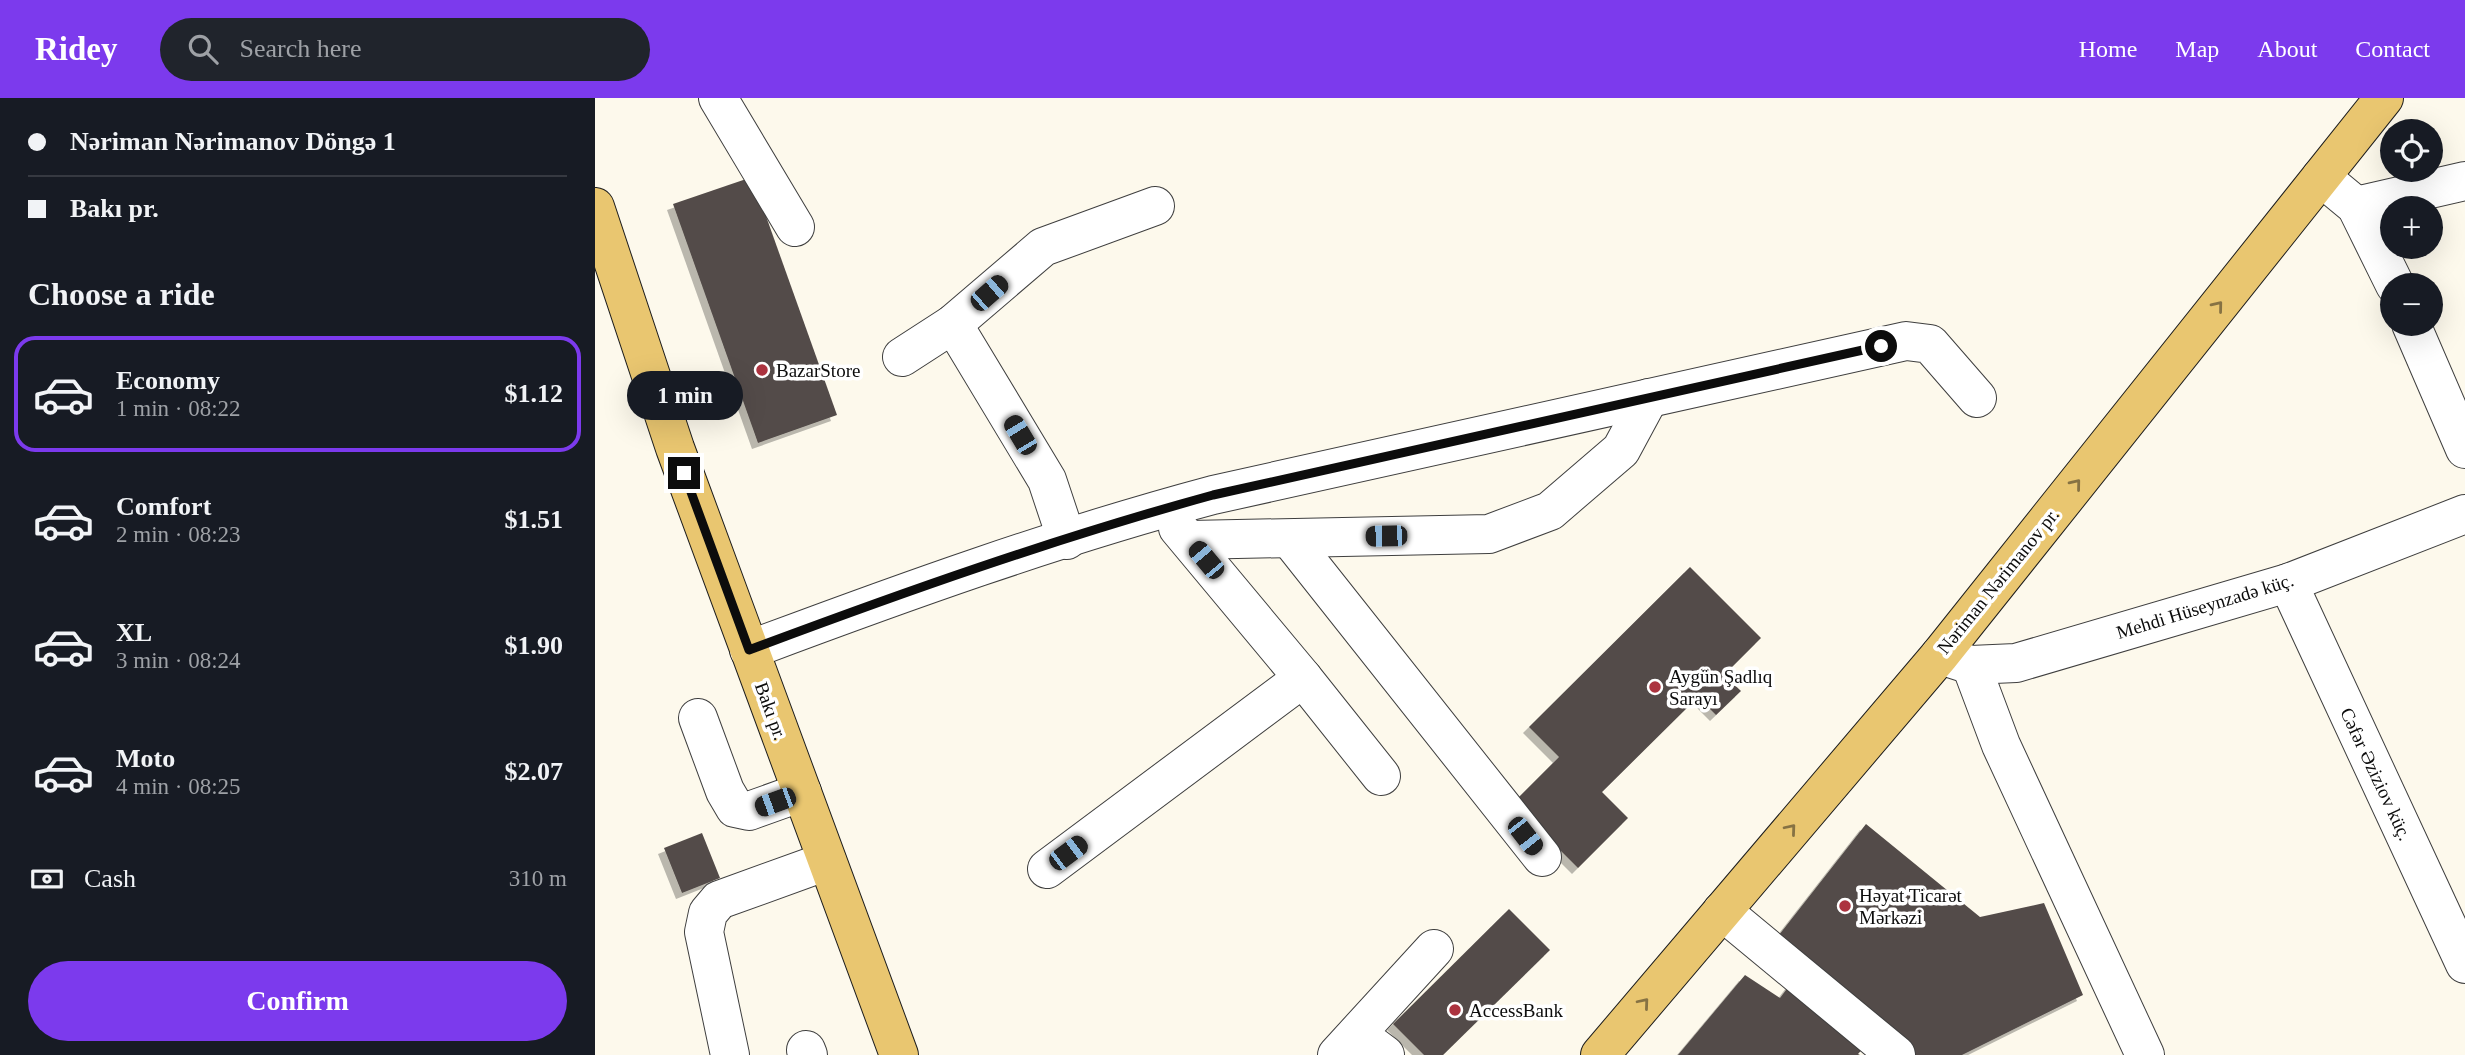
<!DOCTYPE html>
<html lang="en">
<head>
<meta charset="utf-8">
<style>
	:root { --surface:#171b24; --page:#20242c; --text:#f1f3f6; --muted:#9ea1a6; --line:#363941; --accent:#7c3aed }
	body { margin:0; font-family:"Times New Roman",serif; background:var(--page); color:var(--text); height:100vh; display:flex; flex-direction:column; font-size:26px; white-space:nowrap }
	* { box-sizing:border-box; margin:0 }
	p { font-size:23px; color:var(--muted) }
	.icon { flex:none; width:38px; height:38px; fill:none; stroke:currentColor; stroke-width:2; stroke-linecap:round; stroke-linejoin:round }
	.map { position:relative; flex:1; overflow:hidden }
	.drawer { display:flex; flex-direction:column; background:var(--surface); width:595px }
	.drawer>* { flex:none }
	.guide { display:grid; align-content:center; height:154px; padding:0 28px; background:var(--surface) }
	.tools { position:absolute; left:1785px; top:21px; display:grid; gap:14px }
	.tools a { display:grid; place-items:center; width:63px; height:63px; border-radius:50%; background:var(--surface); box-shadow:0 7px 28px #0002; font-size:35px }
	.end { position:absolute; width:32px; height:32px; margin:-16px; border:9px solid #0c0c0c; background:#fff; box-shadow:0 0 0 4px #fff }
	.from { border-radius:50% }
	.bubble { position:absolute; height:49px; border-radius:24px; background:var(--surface); box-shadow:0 7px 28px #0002; font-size:23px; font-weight:800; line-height:49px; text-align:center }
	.car { position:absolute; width:21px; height:42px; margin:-21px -10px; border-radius:9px; box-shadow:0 0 5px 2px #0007; background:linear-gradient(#222 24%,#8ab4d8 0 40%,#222 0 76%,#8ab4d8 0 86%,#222 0) }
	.guide b { display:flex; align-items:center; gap:24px; height:66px; font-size:26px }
	.guide b+b { border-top:2px solid var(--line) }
	.guide i { width:18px; height:18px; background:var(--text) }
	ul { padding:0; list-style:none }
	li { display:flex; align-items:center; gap:21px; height:116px; margin:0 14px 10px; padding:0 14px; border:4px solid transparent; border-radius:21px }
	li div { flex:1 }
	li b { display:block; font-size:26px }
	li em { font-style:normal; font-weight:800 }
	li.active { border-color:var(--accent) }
	li>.icon { width:63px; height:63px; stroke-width:1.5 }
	h2 { padding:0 28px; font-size:32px; line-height:84px }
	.pay { display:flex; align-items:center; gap:18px; height:77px; padding:0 28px; font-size:26px }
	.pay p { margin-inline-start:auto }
	.action { display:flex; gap:14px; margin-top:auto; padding:14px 28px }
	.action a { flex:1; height:80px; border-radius:42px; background:var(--accent); color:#fff; font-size:28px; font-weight:800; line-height:80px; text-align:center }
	header { display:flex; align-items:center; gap:42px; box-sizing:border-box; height:98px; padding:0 35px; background:var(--accent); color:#fff }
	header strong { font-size:33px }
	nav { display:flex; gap:38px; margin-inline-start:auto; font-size:24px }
	.search { width:490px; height:63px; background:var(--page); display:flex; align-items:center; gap:18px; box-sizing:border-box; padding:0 24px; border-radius:38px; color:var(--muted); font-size:26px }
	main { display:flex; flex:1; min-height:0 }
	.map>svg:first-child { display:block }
	.building { fill:#534c49; filter:url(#shadow) }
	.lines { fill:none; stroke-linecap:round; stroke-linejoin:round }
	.minor-casing { stroke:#3f3f3f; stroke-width:40 }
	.major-casing { stroke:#1d1d1d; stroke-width:40 }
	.minor { stroke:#fff; stroke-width:38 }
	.major { stroke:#e9c670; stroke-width:38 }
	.oneway { stroke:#867243 }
	.route { stroke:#0c0c0c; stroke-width:9 }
	.poi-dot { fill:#ac333f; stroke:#fff; stroke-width:2.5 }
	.labels { text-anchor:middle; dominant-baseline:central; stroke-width:7; stroke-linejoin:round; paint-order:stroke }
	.poi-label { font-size:19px; fill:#0c0c0c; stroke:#fff; text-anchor:start }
	.street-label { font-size:19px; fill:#0c0c0c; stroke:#fff }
</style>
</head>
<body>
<header>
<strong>Ridey</strong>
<div class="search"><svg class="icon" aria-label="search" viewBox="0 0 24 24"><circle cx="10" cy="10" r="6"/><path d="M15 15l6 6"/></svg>Search here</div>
<nav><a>Home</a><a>Map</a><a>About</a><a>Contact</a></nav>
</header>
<main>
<section class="drawer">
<div class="guide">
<b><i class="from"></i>Nəriman Nərimanov Döngə 1</b>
<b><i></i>Bakı pr.</b>
</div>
<h2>Choose a ride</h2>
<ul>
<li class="active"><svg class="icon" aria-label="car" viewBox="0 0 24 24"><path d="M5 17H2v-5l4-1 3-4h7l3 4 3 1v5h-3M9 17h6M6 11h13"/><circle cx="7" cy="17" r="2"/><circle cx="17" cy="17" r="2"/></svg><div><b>Economy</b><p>1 min · 08:22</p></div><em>$1.12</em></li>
<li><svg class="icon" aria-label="car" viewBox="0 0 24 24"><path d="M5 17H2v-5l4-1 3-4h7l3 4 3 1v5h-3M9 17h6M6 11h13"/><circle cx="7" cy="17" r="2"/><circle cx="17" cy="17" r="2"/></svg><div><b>Comfort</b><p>2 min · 08:23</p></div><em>$1.51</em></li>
<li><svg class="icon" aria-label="car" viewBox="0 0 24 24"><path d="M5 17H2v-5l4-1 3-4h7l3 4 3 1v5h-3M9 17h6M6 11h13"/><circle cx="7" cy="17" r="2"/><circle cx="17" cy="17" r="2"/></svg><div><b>XL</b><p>3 min · 08:24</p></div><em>$1.90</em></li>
<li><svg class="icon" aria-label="car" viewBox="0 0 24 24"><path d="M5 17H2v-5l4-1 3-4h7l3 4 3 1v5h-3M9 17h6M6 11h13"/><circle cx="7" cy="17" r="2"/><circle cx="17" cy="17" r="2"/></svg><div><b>Moto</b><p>4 min · 08:25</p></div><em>$2.07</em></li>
</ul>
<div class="pay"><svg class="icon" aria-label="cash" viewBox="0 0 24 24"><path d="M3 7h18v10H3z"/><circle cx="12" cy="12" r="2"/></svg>Cash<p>310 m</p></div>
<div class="action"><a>Confirm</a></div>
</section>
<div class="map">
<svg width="1870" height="957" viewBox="0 0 1870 957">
	<defs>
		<filter id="shadow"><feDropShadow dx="-6" dy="6" stdDeviation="0" flood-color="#0004"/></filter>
	</defs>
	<rect width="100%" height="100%" fill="#fdf9ec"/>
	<g class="building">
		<path d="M157,79L242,317L163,345L78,106Z"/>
		<path d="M1095,469L1166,540L1129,577L1146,593L1121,617L1103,599L1007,694L1033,720L983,770L918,705L964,659L934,629Z"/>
		<path d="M1271,726L1385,819L1449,805L1488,897L1367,957H1317L1180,842Z"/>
		<path d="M107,735L125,780L87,795L69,750Z"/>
		<path d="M914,811L955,852L848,957H829L798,926Z"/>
		<path d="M1150,877L1185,900L1197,884L1272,946L1263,956L1265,957H1083Z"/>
	</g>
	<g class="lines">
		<defs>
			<g id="minor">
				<path d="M123,0L200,129"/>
				<path d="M1726,79L1761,108L1800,187"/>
				<path d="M1761,108L1870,83"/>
				<path d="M358,226L452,382L472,442"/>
				<path d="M1816,226L1870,351"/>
				<path d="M307,259L358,226L448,149L560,108"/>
				<path d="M583,430L708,580L786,678"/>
				<path d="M695,441L947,759"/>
				<path d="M595,442L894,436L955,413L1026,352L1054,300"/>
				<path d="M1693,485L1870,866"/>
				<path d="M154,552C306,495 461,439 618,397L1311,243L1335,246L1382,300"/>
				<path d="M1345,557L1376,567L1421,565L1693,485L1870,416"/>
				<path d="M1376,567L1406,647L1550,957"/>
				<path d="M103,620L130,693L140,710L154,713L207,694"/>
				<path d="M452,771L708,580"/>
				<path d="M1127,813L1301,957"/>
				<path d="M762,936L790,957"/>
				<path d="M211,952L213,957"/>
				<path d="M135,957L109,834L113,815L124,802L232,763"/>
				<path d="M742,957L839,851"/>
			</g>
			<g id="major">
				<path d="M0,109L80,350L304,957"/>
				<path d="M1005,957L1345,557L1789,0"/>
			</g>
		</defs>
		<use href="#minor" class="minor-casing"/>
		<use href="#major" class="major-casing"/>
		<use href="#minor" class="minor"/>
		<use href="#major" class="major"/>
	</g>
	<defs><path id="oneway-chevron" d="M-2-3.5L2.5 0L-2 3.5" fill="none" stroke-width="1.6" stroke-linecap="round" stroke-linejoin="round" transform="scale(1.75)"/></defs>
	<g class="oneway">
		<use href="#oneway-chevron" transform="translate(1623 208) rotate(-51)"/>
		<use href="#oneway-chevron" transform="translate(1481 386) rotate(-51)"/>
		<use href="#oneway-chevron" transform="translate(1196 731) rotate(-50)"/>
		<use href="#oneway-chevron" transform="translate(1049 905) rotate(-50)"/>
	</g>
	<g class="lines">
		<path class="route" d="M89,375L154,552C306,495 461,440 618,397L1286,248"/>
	</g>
	<g class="poi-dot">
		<circle cx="167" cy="272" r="7"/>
		<circle cx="1060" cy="589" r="7"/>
		<circle cx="1250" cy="808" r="7"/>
		<circle cx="860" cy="912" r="7"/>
	</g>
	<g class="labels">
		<g class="poi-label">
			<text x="181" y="272">BazarStore</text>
			<text x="1074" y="578">Aygün Şadlıq<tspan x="1074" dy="22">Sarayı</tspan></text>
			<text x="1264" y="797">Həyat Ticarət<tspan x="1264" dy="22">Mərkəzi</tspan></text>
			<text x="874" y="912">AccessBank</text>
		</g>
		<g class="street-label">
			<text transform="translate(1403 483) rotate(-51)">Nəriman Nərimanov pr.</text>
			<text transform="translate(1610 508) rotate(-17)">Mehdi Hüseynzadə küç.</text>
			<text transform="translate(176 613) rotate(70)">Bakı pr.</text>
			<text transform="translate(1781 676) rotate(65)">Cəfər Əziziov küç.</text>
		</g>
	</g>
</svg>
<div class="tools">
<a><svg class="icon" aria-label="locate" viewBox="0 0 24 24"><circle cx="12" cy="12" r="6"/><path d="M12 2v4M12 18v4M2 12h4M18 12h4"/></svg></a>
<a>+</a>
<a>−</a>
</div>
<i class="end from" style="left:1286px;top:248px"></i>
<i class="end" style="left:89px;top:375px"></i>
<div class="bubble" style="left:32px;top:273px;width:116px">1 min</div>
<i class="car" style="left:394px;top:195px;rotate:49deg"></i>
<i class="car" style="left:425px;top:337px;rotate:329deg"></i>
<i class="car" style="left:791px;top:438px;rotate:269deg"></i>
<i class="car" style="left:611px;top:462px;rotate:320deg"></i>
<i class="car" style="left:180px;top:704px;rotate:250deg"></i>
<i class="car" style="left:930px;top:738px;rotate:142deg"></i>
<i class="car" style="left:473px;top:755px;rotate:53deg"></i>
</div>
</main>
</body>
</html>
